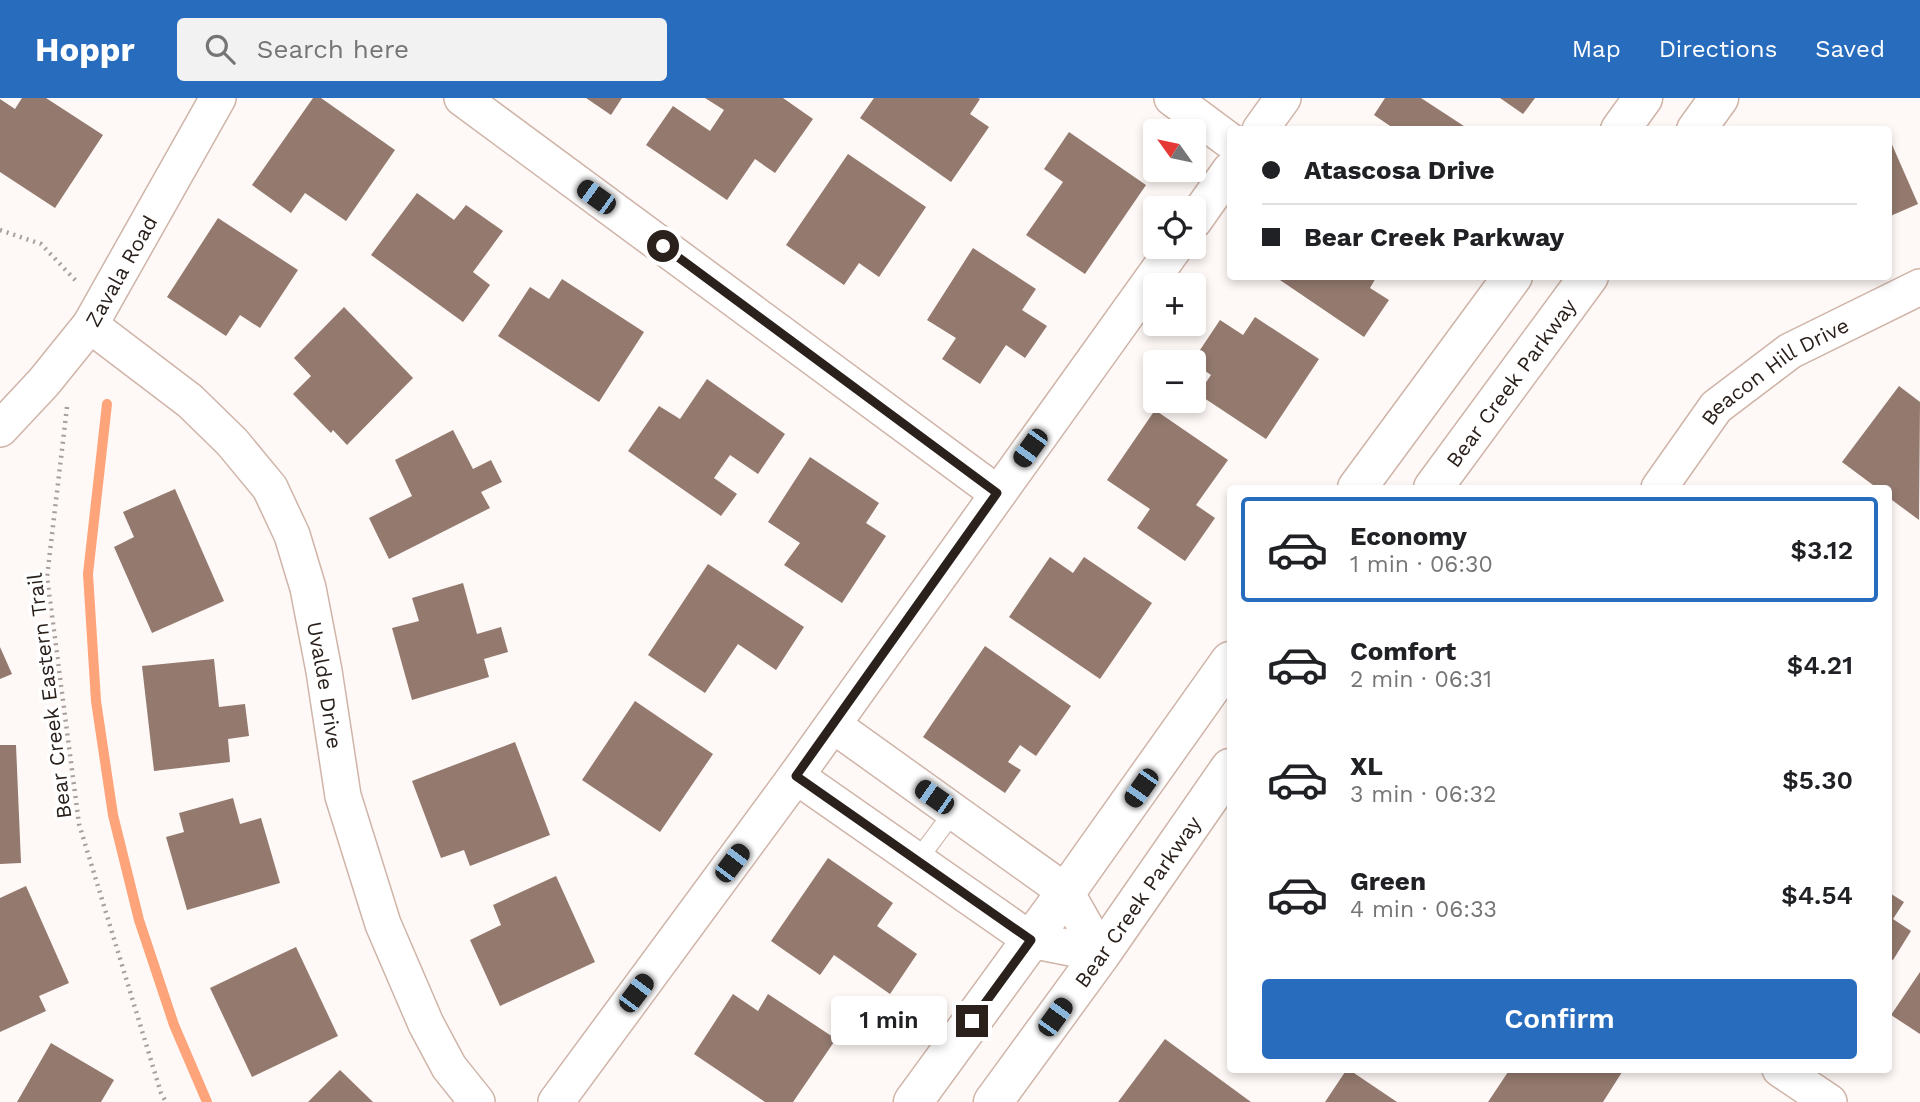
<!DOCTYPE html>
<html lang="en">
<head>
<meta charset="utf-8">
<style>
	:root { --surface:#fff; --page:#f2f2f2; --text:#202124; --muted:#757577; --line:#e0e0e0; --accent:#286cbd }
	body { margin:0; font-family:"Work Sans",sans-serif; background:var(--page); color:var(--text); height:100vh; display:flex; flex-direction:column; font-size:26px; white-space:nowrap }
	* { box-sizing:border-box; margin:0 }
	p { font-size:23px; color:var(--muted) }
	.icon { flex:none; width:38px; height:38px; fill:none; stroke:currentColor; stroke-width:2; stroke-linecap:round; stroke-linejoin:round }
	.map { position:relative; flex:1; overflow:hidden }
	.drawer { position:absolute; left:1227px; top:387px; width:665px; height:588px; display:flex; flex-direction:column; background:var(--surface); border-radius:7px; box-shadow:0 4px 10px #0003 }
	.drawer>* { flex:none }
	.hud { position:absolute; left:1227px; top:28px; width:665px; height:154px; border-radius:7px; box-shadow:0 4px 10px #0003; display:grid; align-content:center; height:154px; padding:0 35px; background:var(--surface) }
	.needle { width:46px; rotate:303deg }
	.buttons { position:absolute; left:1143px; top:21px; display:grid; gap:14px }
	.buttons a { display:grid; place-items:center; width:63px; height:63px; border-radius:7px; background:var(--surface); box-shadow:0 4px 10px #0003; font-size:35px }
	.end { position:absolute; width:32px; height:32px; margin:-16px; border:9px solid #2b211c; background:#fff; box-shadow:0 0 0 4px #fff }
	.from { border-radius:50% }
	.bubble { position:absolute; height:49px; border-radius:7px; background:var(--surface); box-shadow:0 4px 10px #0003; font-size:23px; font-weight:600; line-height:49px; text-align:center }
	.car { position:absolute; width:21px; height:42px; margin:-21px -10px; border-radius:9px; box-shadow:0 0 5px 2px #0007; background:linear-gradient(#222 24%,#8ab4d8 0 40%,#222 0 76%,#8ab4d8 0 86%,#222 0) }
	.hud b { display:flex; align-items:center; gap:24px; height:66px; font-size:26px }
	.hud b+b { border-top:2px solid var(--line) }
	.hud i { width:18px; height:18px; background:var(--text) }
	ul { padding:12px 0 0; list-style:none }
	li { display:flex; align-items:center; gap:21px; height:105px; margin:0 14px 10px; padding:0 21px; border:4px solid transparent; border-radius:7px }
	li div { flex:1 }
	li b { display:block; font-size:26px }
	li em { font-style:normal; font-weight:600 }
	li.current { border-color:var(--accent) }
	li>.icon { width:63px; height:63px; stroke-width:1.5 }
	.button { display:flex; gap:14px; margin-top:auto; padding:14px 35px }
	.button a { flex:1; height:80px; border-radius:7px; background:var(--accent); color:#fff; font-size:28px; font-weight:600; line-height:80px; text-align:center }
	header { display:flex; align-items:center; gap:42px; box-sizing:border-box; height:98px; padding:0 35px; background:var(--accent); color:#fff }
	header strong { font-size:33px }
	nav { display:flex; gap:38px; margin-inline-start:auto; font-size:24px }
	.search { width:490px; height:63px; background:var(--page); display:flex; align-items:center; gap:18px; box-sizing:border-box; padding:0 24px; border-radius:7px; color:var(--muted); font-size:26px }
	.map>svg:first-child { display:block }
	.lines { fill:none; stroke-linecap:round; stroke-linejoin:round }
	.stream { stroke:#fea47b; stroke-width:10 }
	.building { fill:#93796e }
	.lane-casing { stroke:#cfb4a8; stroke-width:20 }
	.street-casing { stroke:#cfb4a8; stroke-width:38 }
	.secondary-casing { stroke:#cfb4a8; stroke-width:41 }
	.path { stroke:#a79f9c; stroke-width:4.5; stroke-dasharray:2 5; stroke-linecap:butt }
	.lane { stroke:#fff; stroke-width:18 }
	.street { stroke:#fff; stroke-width:35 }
	.secondary { stroke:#fff; stroke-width:38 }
	.route { stroke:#2b211c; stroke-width:9 }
	.labels { text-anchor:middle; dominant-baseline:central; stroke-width:7; stroke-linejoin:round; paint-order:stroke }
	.street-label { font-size:21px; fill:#2b211c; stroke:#fff }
</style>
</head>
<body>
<header>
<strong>Hoppr</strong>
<div class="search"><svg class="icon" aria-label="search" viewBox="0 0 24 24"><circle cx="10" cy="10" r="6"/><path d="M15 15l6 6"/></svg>Search here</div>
<nav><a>Map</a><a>Directions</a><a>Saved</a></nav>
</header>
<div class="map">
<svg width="1920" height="1004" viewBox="0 0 1920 1004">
	<rect width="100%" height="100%" fill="#fef8f6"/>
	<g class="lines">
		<path class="stream" d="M107,306L88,476L96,603L113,717L139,822L174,927L207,1004"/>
	</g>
	<g class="building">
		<path d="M22,0H46L103,37L55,110L0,74V1L15,11Z"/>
		<path d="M313,0H321L395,52L346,123L305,95L291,115L252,87Z"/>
		<path d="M586,0H622L611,17Z"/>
		<path d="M705,0H783L813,21L775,75L755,61L727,102L646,47L673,8L710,33L724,12Z"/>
		<path d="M874,0H978L980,1L970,16L989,29L951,84L860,20Z"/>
		<path d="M1385,0H1421L1470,32H1396L1374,17Z"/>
		<path d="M1500,0H1535L1523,16Z"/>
		<path d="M1069,34L1146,87L1085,176L1026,137L1063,84L1044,71Z"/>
		<path d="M1890,42L1918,106L1888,119V43Z"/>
		<path d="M848,56L926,109L879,179L859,165L844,187L786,147Z"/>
		<path d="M417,95L454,122L466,107L503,133L473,174L490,187L463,224L371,157Z"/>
		<path d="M218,120L298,172L260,230L240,217L226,238L167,199Z"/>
		<path d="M973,150L1036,191L1022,212L1047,228L1025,260L1006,247L980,286L942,261L956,240L927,222Z"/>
		<path d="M1274,178H1377L1370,190L1389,202L1364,239Z"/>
		<path d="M562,181L644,234L599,304L498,238L530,189L549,201Z"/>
		<path d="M344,209L413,280L347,347L333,332L331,335L293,296L311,278L294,260Z"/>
		<path d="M1255,219L1319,261L1266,341L1198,296L1211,277L1192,264L1220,222L1243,237Z"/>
		<path d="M707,281L785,336L758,376L730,357L714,380L737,396L721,418L628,353L659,308L680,321Z"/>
		<path d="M1899,288L1920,304L1919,422L1888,399V390H1877L1842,364Z"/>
		<path d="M1155,312L1228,362L1196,407L1215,420L1185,463L1137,430L1150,411L1107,382Z"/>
		<path d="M453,332L473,371L491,362L502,384L481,394L490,410L389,461L369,420L412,398L395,362Z"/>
		<path d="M810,359L879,405L866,425L886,438L842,505L784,467L800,445L768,424Z"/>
		<path d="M175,391L224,503L152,535L114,449L134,439L123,414Z"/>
		<path d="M1050,459L1073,475L1084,459L1152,505L1100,581L1009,519Z"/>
		<path d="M708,466L804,529L776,572L738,546L705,595L648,557Z"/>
		<path d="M463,485L477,536L501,529L508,554L484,561L489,579L412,602L392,530L419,523L412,500Z"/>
		<path d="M985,548L1071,608L1036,658L1020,647L1008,664L1021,672L1005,695L923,639Z"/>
		<path d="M0,549L12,576L0,581Z"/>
		<path d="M214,561L219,609L245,606L249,638L228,641L230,664L154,673L142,568Z"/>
		<path d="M635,603L713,656L660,734L582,682Z"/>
		<path d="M515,644L550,737L470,768L464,752L441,760L412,683Z"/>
		<path d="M0,647H16L21,765L0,766Z"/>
		<path d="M233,700L240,726L261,720L280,785L187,812L166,739L184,734L179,715Z"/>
		<path d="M828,760L893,805L877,828L917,856L890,896L834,857L820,877L771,843Z"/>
		<path d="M556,778L595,864L500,908L470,842L501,827L493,807Z"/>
		<path d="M26,788L69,885L39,898L46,913L0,934V800Z"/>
		<path d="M1888,794L1904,804L1893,821L1911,833L1893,862L1888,859Z"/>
		<path d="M296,849L338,938L252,979L210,890Z"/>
		<path d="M1920,874V936L1891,917Z"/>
		<path d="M733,896L758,913L768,896L836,941L793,1004H765L694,956Z"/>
		<path d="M1165,941L1251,1004H1118Z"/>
		<path d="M51,945L114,982L101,1004H17Z"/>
		<path d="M1347,971H1348L1397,1004H1325Z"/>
		<path d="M1510,971L1585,972L1624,971L1603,1004H1488Z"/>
		<path d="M340,972L373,1004H308Z"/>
	</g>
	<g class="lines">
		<defs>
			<path id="lane" d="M917,763L954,713"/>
			<g id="street">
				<path d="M462,0L997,395"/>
				<path d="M1172,0L1230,43"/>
				<path d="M1260,32L1283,0"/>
				<path d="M1194,123L1230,72"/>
				<path id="s1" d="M90,227L190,303L232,344L270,390L292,437L308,490L324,573L343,698L383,826L426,926L449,969L477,1004"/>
				<path id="s2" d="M0,331L44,284L90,227L218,0"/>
				<path id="s3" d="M1659,390L1716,309L1790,253L1920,189"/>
				<path d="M833,627L1066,794L1101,856"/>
				<path d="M796,678L1031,842L1101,856"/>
				<path d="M1780,971L1829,1004"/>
				<path d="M556,1004L796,678L1175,149"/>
			</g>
			<g id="secondary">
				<path d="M1620,32L1643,0"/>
				<path d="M1696,32L1719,0"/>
				<path d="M1357,390L1513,178"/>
				<path id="s4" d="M1433,390L1589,178"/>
				<path d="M913,1004L1066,794L1230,563"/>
				<path id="s5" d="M993,1004L1101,856L1230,670"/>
			</g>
		</defs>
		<use href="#lane" class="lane-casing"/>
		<use href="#street" class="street-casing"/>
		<use href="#secondary" class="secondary-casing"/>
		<g class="path">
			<path d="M0,132L41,146L78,185"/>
			<path d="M67,309L47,479L79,726L161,995L166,1004"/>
		</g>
		<use href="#lane" class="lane"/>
		<use href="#street" class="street"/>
		<use href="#secondary" class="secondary"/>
	</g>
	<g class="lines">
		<path class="route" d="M663,148L997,395L796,678L1031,842L972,923"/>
	</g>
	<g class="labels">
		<g class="street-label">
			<text stroke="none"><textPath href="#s2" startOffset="200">Zavala Road</textPath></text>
			<text stroke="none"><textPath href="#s3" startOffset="168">Beacon Hill Drive</textPath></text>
			<text stroke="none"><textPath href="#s4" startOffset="131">Bear Creek Parkway</textPath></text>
			<text stroke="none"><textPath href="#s1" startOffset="450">Uvalde Drive</textPath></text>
			<text transform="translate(49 598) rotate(-97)">Bear Creek Eastern Trail</text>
			<text stroke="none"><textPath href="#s5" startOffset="247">Bear Creek Parkway</textPath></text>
		</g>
	</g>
</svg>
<div class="buttons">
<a><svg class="needle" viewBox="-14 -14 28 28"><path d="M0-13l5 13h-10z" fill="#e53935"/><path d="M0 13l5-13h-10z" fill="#757577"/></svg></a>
<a><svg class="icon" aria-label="locate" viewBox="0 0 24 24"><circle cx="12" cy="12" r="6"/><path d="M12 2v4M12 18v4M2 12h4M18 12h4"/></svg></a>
<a>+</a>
<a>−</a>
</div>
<i class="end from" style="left:663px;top:148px"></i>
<i class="end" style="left:972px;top:923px"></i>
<div class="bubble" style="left:831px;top:898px;width:116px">1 min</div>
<i class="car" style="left:596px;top:99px;rotate:306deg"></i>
<i class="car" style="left:1030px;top:350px;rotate:216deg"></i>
<i class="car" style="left:1141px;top:690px;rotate:215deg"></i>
<i class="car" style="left:934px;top:699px;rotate:305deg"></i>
<i class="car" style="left:732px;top:765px;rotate:37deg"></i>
<i class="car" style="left:636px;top:895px;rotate:37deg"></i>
<i class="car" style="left:1055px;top:919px;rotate:36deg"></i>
<div class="hud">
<b><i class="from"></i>Atascosa Drive</b>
<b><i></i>Bear Creek Parkway</b>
</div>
<section class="drawer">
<ul>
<li class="current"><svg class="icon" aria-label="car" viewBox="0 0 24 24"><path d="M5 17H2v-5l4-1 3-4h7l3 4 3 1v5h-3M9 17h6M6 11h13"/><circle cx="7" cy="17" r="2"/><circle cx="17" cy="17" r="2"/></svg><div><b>Economy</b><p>1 min · 06:30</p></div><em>$3.12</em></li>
<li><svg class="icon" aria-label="car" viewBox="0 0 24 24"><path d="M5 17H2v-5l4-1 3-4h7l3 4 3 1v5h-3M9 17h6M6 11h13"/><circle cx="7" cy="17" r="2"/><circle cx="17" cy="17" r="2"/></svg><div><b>Comfort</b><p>2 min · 06:31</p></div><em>$4.21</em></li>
<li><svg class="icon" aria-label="car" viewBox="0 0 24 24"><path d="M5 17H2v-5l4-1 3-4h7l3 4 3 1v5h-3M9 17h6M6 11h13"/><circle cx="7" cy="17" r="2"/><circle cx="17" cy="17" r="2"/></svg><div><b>XL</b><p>3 min · 06:32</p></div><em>$5.30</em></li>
<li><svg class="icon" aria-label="car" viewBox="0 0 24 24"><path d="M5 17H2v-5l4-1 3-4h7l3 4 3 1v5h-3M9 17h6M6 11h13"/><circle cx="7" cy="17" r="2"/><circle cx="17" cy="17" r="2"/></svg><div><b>Green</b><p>4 min · 06:33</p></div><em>$4.54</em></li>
</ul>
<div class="button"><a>Confirm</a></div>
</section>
</div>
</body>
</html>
